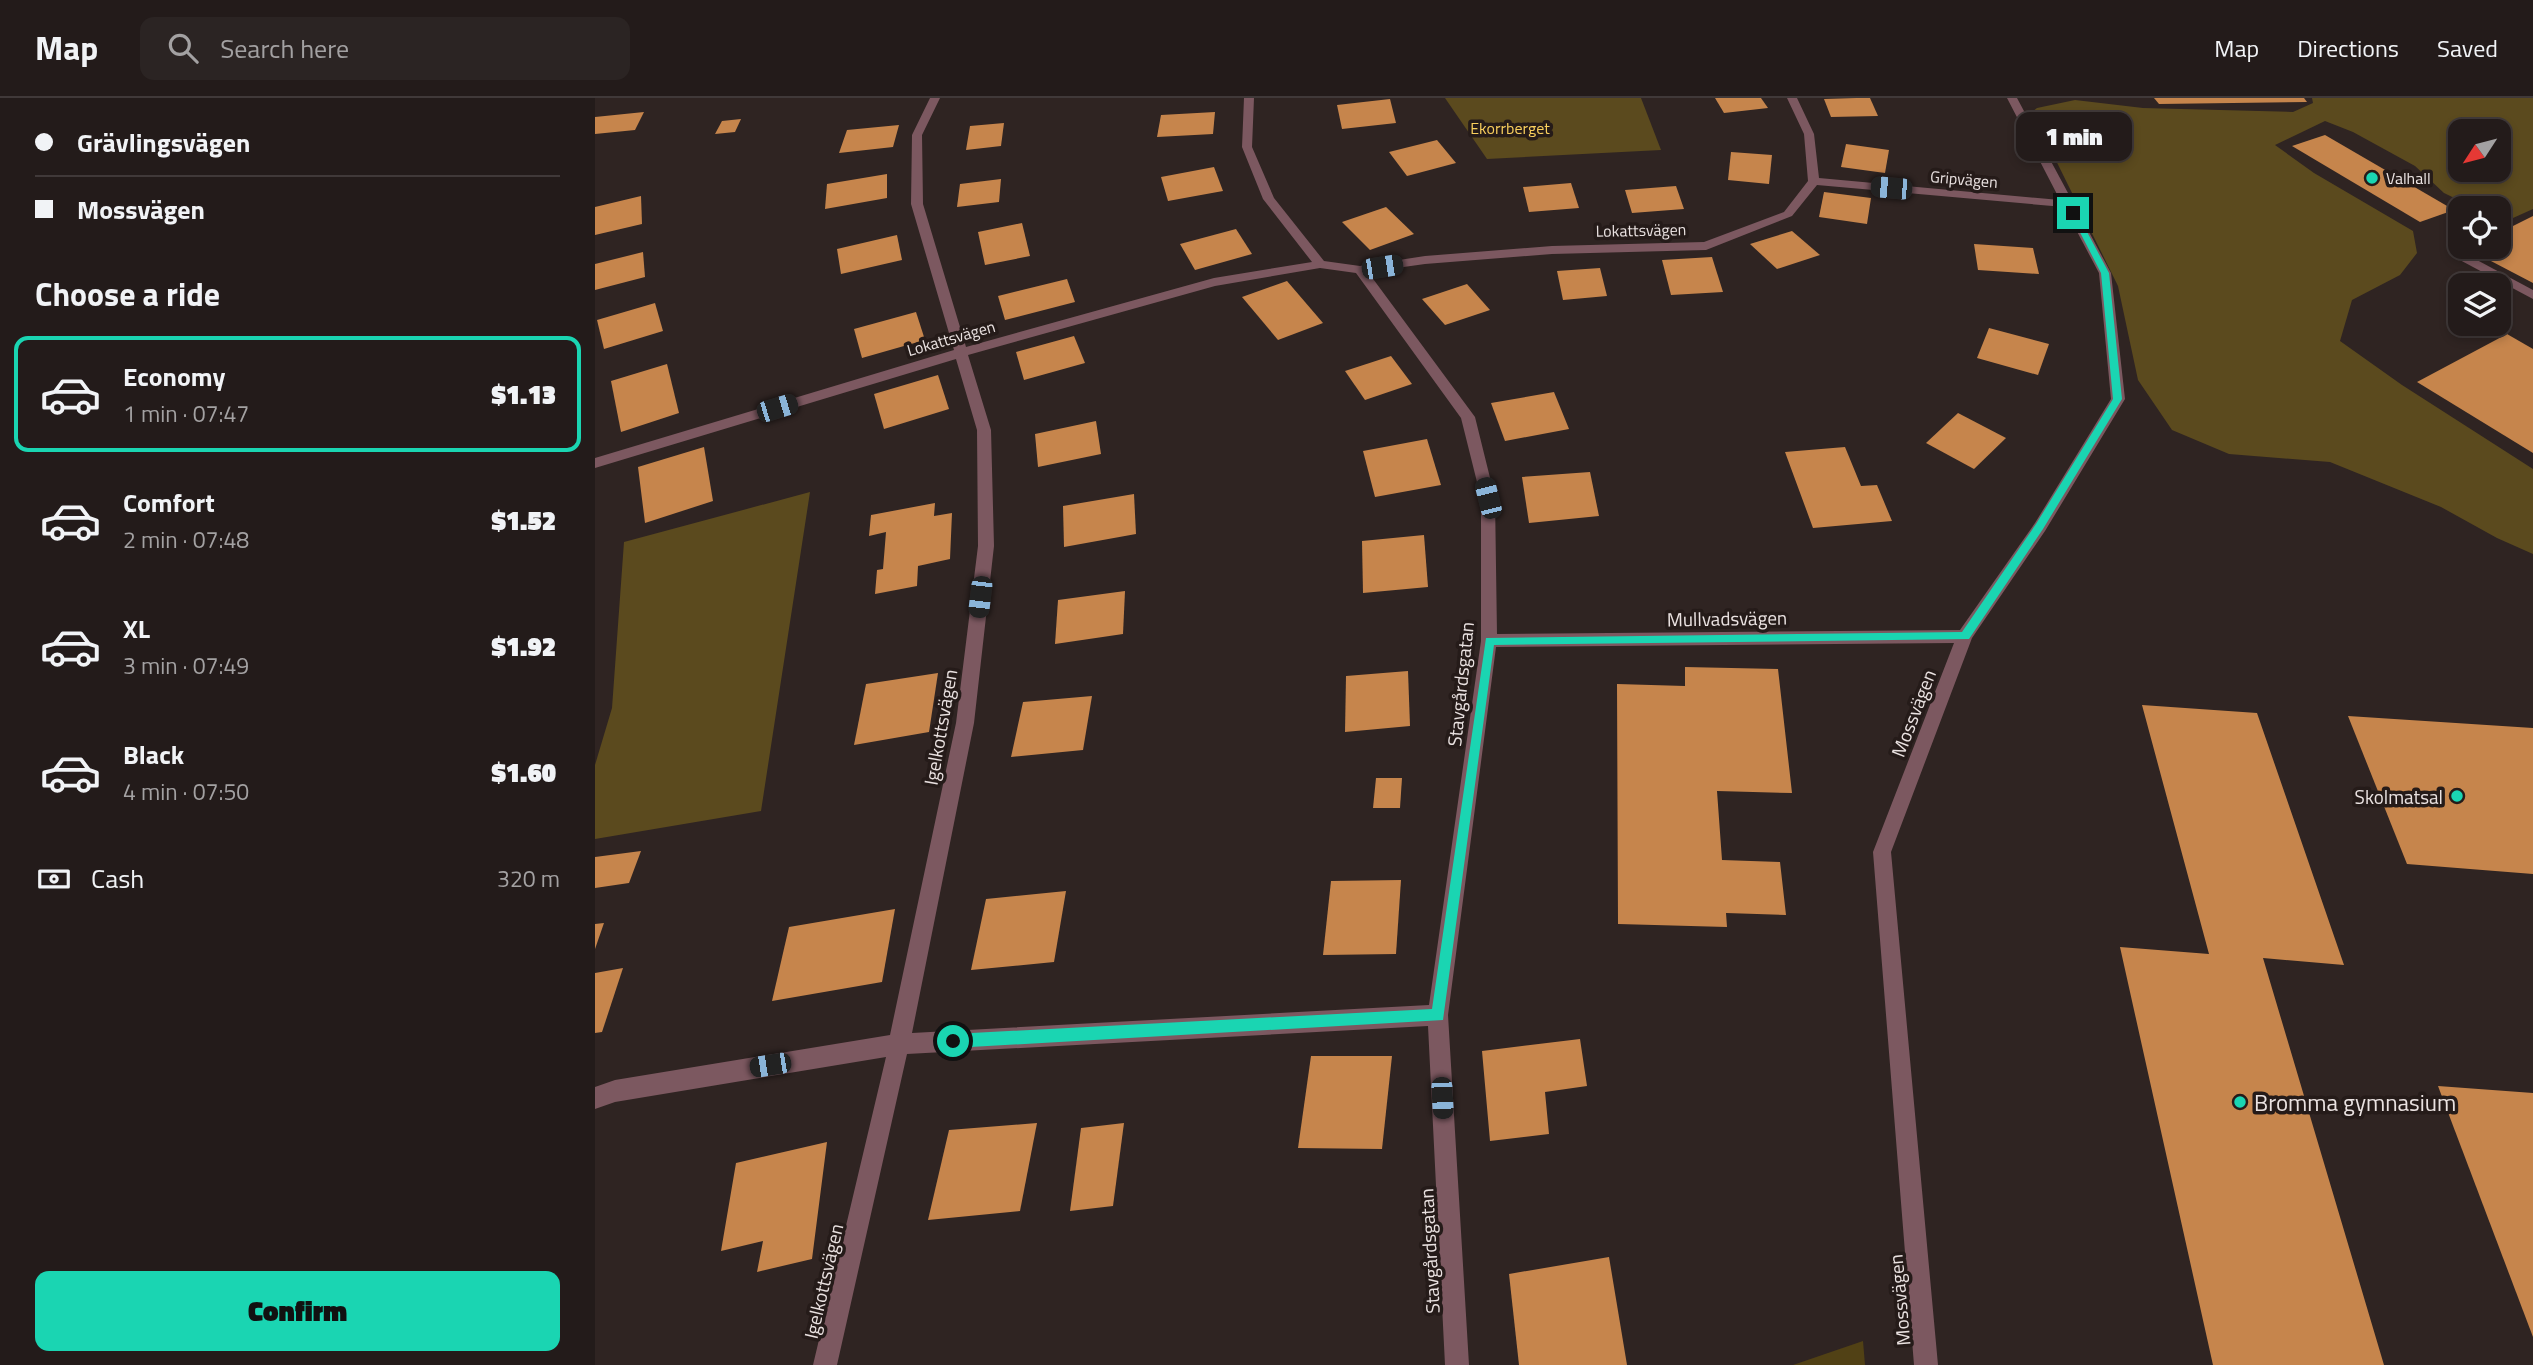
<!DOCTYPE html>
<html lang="en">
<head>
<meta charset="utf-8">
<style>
	:root { --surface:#231b1a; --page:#2b2423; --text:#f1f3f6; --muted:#a3a1a2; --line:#403939; --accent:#1ad5b2 }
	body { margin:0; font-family:"Titillium Web",sans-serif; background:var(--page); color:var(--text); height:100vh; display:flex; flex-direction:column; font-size:26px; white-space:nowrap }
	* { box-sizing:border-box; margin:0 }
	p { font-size:23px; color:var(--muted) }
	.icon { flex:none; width:38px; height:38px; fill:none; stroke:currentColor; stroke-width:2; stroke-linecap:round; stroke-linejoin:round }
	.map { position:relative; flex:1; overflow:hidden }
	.sheet { display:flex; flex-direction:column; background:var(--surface); width:595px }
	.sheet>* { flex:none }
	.top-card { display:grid; align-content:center; height:154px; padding:0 35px; background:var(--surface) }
	.needle { width:46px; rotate:234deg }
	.controls { position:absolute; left:1853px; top:21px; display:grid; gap:14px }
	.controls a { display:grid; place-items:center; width:63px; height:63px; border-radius:14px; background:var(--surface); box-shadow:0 4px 10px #0003,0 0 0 2px var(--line); font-size:35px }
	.end { position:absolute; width:32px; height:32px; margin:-16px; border:9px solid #1ad5b2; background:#111; box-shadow:0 0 0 4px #111 }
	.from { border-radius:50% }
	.bubble { position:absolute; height:49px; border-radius:14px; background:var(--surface); box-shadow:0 4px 10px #0003,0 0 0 2px var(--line); font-size:23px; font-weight:800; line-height:49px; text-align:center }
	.car { position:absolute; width:21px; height:42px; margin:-21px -10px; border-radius:9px; box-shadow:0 0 5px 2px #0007; background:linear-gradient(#222 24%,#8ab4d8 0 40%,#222 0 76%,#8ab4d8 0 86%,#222 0) }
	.top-card b { display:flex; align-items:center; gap:24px; height:66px; font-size:26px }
	.top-card b+b { border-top:2px solid var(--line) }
	.top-card i { width:18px; height:18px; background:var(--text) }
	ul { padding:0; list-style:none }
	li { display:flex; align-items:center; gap:21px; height:116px; margin:0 14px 10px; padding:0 21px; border:4px solid transparent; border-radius:14px }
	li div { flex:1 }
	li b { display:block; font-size:26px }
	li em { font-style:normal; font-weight:800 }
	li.selected { border-color:var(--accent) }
	li>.icon { width:63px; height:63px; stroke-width:1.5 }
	h2 { padding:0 35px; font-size:32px; line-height:84px }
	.pay { display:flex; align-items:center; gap:18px; height:77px; padding:0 35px; font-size:26px }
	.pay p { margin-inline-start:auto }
	.primary-button { display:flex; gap:14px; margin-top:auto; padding:14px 35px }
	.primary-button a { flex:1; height:80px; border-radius:14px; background:var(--accent); color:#111; font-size:28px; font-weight:800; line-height:80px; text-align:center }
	header { display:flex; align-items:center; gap:42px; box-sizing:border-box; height:98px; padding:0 35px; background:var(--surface); border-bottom:2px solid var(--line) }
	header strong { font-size:33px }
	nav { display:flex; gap:38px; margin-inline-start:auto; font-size:24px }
	.search { width:490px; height:63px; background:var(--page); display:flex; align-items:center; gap:18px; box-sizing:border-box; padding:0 24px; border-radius:14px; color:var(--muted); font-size:26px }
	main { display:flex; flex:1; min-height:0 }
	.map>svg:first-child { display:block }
	.green { fill:#514115 }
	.forest { fill:#5b4a1e; fill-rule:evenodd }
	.building { fill:#c6854c }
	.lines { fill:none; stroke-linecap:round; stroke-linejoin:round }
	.minor { fill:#7c5860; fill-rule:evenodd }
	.route { fill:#1ad5b2 }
	.poi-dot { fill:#1ad5b2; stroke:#251b19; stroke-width:2.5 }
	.labels { text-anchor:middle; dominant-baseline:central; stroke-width:7; stroke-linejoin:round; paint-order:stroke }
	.far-park-label { font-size:16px; fill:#f9cf5d; stroke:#251b19 }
	.far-poi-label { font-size:16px; fill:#eae2e1; stroke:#251b19; text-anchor:start }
	.far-street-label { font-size:16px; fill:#eae2e1; stroke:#251b19 }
	.street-label { font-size:19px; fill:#eae2e1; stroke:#251b19 }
	.poi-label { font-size:19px; fill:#eae2e1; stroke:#251b19; text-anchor:end }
	.near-poi-label { font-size:23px; fill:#eae2e1; stroke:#251b19; text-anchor:start }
</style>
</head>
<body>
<header>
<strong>Map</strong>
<div class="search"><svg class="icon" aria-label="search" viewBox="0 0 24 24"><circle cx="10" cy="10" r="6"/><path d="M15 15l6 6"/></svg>Search here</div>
<nav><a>Map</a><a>Directions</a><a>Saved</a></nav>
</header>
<main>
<section class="sheet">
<div class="top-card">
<b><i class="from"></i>Grävlingsvägen</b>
<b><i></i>Mossvägen</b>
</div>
<h2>Choose a ride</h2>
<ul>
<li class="selected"><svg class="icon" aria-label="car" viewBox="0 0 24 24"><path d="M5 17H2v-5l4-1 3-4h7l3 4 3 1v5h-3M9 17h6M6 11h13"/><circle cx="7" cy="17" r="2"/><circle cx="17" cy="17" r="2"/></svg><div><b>Economy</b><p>1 min · 07:47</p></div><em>$1.13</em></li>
<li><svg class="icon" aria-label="car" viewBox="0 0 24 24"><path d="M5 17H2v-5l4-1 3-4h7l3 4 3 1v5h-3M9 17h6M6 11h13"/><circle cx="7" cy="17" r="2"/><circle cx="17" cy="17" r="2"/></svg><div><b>Comfort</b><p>2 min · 07:48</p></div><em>$1.52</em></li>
<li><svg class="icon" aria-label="car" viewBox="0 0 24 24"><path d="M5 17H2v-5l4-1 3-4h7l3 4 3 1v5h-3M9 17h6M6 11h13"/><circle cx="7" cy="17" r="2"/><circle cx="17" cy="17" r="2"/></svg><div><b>XL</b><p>3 min · 07:49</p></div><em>$1.92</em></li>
<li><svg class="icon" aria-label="car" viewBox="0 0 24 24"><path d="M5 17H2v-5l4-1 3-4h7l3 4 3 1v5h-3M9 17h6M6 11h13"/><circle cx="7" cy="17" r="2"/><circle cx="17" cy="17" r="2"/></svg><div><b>Black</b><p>4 min · 07:50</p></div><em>$1.60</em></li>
</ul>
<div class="pay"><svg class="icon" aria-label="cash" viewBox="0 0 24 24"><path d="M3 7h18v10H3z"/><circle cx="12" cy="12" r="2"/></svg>Cash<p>320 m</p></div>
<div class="primary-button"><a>Confirm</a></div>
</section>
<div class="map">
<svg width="1938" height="1267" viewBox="0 0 1938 1267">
	<rect width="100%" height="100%" fill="#2f2422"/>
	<path class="green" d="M1268,1243L1270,1267H1198Z"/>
	<g class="forest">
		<path d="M850,0H1046L1066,52L892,61Z"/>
		<path d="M1717,0H1938V111L1918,120L1904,117V110H1880L1849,95L1820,68L1758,34L1730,23L1680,47L1719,75L1818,133L1822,155L1805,177L1757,202L1745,243L1807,287L1938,371V456L1902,440L1846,409L1735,364L1634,356L1577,332L1543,282L1523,188L1437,14L1442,10L1480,2L1548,10L1698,14L1718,5ZM1904,33V72H1866V33Z"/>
		<path d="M215,394L166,713L0,741V667L17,610L29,444Z"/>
	</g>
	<g class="building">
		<path d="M1120,0H1166L1173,10L1129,15Z"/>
		<path d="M1261,0H1275L1283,18L1236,19L1229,1Z"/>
		<path d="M1559,0H1709L1712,4L1564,6Z"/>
		<path d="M795,1L801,25L747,31L742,7Z"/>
		<path d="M49,14L40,32L0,36V19Z"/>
		<path d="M620,14L618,36L562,39L566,17Z"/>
		<path d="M146,21L140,34L120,36L127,23Z"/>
		<path d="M409,25L406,48L371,52L375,28Z"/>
		<path d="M304,27L298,49L244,55L252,32Z"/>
		<path d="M1730,37L1859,112L1825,124L1697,48Z"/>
		<path d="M842,42L861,65L812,78L794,54Z"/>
		<path d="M1251,46L1294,52L1290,75L1246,69Z"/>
		<path d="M1136,54L1177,57L1174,86L1133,82Z"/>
		<path d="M619,69L628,93L573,103L566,79Z"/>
		<path d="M292,76V100L230,111L232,86Z"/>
		<path d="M406,81L404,104L362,109L365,86Z"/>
		<path d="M976,85L984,110L934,114L928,89Z"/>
		<path d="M1081,88L1089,111L1037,115L1030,92Z"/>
		<path d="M1229,94L1276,100L1272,126L1224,119Z"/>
		<path d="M46,98L47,126L0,137V109Z"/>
		<path d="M791,109L819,136L775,152L747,124Z"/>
		<path d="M1938,118V185L1873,151L1878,149H1904V135Z"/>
		<path d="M427,125L435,158L390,167L383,134Z"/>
		<path d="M641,131L657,156L600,172L585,146Z"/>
		<path d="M1197,133L1225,157L1182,171L1155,146Z"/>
		<path d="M302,137L307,162L246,176L242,151Z"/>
		<path d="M1379,146L1438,150L1444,176L1383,172Z"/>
		<path d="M48,154L50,179L0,192V166Z"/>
		<path d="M1117,159L1128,194L1076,197L1067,162Z"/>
		<path d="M1005,170L1012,198L968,202L962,173Z"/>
		<path d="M472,181L480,204L410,222L403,198Z"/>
		<path d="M692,183L728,225L683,242L647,199Z"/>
		<path d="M872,186L895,212L850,227L827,201Z"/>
		<path d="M60,205L68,233L9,251L2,222Z"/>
		<path d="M321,214L330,242L267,260L259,231Z"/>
		<path d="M1394,230L1454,246L1443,277L1382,260Z"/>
		<path d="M1912,236L1938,251V355L1822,284Z"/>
		<path d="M479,238L490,265L429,282L421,254Z"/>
		<path d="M796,258L817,286L770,302L750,273Z"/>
		<path d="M72,266L84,315L26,334L16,283Z"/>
		<path d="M343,277L354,311L289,331L279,296Z"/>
		<path d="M959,294L974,331L910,343L896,305Z"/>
		<path d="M1363,315L1411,340L1379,371L1331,345Z"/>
		<path d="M501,323L506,356L443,369L440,336Z"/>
		<path d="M832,341L846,387L780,399L768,353Z"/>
		<path d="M109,349L118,403L50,425L43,369Z"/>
		<path d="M1250,349L1266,388L1282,387L1297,423L1218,430L1190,354Z"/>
		<path d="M995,374L1004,418L934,425L927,379Z"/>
		<path d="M539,396L541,436L469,449L468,408Z"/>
		<path d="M340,405L339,418L357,415L355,461L323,468L322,488L280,496L282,472L288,471L291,434L274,438L276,417Z"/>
		<path d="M829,437L833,489L768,495L767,443Z"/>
		<path d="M530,493L528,536L460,546L463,502Z"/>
		<path d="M1090,569L1183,571L1197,695L1122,693L1127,762L1185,764L1191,817L1131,815L1132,829L1023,826L1022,586L1090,588Z"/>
		<path d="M813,573L815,628L750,634L751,578Z"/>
		<path d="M343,575L334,634L259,647L271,586Z"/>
		<path d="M497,598L488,652L416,659L428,604Z"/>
		<path d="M1547,607L1662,615L1749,867L1668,860L1789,1267H1618L1525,849L1614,856Z"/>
		<path d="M1753,618L1938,630V776L1812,766Z"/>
		<path d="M781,680H807L805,710H778Z"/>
		<path d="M46,753L34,785L0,790V759Z"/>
		<path d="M806,782L801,856L728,857L736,783Z"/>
		<path d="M471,793L459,864L376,872L391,801Z"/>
		<path d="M300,811L287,884L177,903L194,829Z"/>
		<path d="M9,825L0,851V826Z"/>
		<path d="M28,870L7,934L0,935V875Z"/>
		<path d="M985,941L992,988L950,994L954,1036L895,1043L887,953Z"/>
		<path d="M716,958H797L787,1051L703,1050Z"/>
		<path d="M1843,988L1938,995V1239Z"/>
		<path d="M442,1025L425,1113L333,1122L354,1032Z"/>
		<path d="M529,1025L518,1108L475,1113L486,1030Z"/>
		<path d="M232,1044L217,1161L162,1174L168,1143L126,1153L141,1065Z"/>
		<path d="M1014,1159L1032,1267H924L914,1176Z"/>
	</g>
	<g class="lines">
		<g class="minor">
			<path d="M335,0H345L327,37L328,106L371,249L619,180L717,164L668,101L647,49L649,0H659L657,49L679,100L729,163L765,168L830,158L957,148L1109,144L1189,114L1213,83L1209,36L1192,0H1202L1219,36L1224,80L1465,102L1412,0H1422L1516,175L1530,301L1450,433L1377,540L1296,754L1343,1267H1319L1278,754L1359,545L901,549L853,917L874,1267H850L833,928L312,956L242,1267H218L291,959L20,1004L0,1011V989L20,982L295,937L361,625L383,448L382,332L361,261L0,370V360L359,252L316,106L317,37ZM1222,87L1469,109L1504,175L1516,301L1440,425L1365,532L902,536L900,400L880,319L773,174L830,166L957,156L1111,152L1197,118ZM725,170L761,175L866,320L886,400V543L834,907L317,935L379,625L399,448L396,332L373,257L620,188Z"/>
			<path d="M1867,154L1938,192V201L1863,161L1861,158Z"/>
		</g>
	</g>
	<path class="route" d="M1478,112L1482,115L1514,175L1527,301L1448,431L1374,541L899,547L848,922L358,950L353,948V938L358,936L837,911L891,540L1367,534L1441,426L1518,301L1506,175L1475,115Z"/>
	<g class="poi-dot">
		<circle cx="1777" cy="80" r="7"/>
		<circle cx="1862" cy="698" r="7"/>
		<circle cx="1645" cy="1004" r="7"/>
	</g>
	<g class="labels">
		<g class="far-park-label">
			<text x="915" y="30">Ekorrberget</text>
		</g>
		<g class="far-poi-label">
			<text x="1791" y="80">Valhall</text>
		</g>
		<g class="far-street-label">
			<text transform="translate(1369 81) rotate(5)">Gripvägen</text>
			<text transform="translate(1046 132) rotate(-1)">Lokattsvägen</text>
			<text transform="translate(356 240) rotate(-16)">Lokattsvägen</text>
		</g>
		<g class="street-label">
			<text transform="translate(1132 520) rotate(-1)">Mullvadsvägen</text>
			<text transform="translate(865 586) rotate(-84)">Stavgårdsgatan</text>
			<text transform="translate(1318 615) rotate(-69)">Mossvägen</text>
			<text transform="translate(345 629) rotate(-80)">Igelkottsvägen</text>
			<text transform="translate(834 1153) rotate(-93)">Stavgårdsgatan</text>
			<text transform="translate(228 1183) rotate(-77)">Igelkottsvägen</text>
			<text transform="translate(1304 1202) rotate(-95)">Mossvägen</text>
		</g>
		<g class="poi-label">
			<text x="1848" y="698">Skolmatsal</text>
		</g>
		<g class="near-poi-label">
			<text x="1659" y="1004">Bromma gymnasium</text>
		</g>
	</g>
</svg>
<div class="controls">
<a><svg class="needle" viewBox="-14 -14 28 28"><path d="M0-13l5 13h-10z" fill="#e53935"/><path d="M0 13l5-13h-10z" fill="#a3a1a2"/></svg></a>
<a><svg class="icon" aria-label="locate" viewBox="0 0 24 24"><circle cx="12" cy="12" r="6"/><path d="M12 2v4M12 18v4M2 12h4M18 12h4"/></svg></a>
<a><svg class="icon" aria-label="layers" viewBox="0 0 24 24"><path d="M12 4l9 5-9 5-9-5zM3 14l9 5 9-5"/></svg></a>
</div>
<i class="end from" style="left:358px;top:943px"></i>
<i class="end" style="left:1478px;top:115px"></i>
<div class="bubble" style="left:1421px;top:14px;width:116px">1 min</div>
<i class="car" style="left:1296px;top:90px;rotate:275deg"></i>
<i class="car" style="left:787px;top:169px;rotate:81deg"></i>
<i class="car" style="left:182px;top:310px;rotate:73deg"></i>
<i class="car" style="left:893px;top:400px;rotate:346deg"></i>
<i class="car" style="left:385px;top:499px;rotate:187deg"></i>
<i class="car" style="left:175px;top:967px;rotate:261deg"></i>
<i class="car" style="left:847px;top:1000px;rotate:177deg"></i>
</div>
</main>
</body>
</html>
